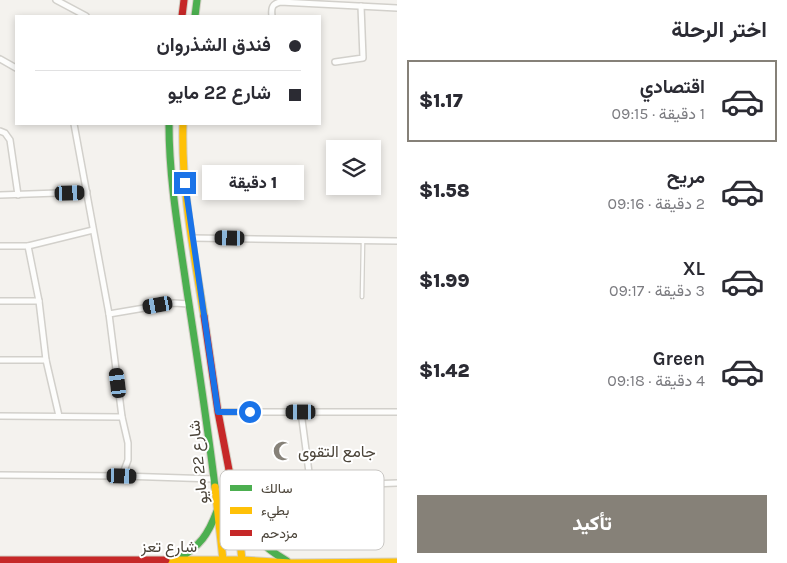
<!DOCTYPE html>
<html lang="ar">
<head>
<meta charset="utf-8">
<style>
	:root { --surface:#fff; --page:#f7f7f7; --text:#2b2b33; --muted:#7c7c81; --line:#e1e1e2; --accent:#868178 }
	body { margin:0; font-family:Karla,Vazirmatn,sans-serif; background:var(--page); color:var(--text); direction:rtl; height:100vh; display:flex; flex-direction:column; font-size:19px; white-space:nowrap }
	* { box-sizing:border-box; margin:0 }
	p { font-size:16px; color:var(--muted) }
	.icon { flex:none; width:28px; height:28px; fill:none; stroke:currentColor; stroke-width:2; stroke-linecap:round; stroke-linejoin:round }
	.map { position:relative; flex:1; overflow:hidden; direction:ltr }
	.drawer { display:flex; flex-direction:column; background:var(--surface); width:390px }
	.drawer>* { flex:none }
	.banner { position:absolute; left:15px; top:15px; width:306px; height:110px; border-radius:0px; box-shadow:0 2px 8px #0003; direction:rtl; display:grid; align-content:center; height:110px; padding:0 20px; background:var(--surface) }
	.tools { position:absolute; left:326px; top:140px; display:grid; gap:10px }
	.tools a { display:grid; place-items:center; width:55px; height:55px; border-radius:0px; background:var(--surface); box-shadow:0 2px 8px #0003; font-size:25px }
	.end { position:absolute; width:22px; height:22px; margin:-11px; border:6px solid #1a73e8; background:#fff; box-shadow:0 0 0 2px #fff }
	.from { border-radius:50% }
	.bubble { position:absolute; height:35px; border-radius:0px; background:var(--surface); box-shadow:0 2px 8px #0003; font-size:16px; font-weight:800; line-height:35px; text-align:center; direction:rtl }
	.car { position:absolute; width:15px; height:30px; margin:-15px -8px; border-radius:6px; box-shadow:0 0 4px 1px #0007; background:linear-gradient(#222 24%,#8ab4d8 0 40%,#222 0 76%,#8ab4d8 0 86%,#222 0) }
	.banner b { display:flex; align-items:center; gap:18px; height:48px; font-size:19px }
	.banner b+b { border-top:1px solid var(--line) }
	.banner i { width:12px; height:12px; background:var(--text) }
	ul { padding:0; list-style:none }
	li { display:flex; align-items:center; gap:15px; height:82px; margin:0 10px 8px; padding:0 10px; border:2px solid transparent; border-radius:0px }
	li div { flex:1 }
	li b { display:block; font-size:19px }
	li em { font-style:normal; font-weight:800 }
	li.active { border-color:var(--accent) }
	li>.icon { width:45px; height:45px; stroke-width:1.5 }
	h2 { padding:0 20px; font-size:22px; line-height:60px }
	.primary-button { display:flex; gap:10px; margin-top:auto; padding:10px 20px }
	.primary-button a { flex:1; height:58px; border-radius:0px; background:var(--accent); color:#fff; font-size:20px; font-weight:800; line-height:58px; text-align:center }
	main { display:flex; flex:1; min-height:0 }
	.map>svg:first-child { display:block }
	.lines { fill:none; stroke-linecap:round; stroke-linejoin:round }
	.lane-casing { stroke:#d2d0cb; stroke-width:5 }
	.street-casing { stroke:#d2d0cb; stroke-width:8 }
	.fast-casing { stroke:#d3cfc5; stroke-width:9 }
	.slow-casing { stroke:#d3cfc5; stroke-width:9 }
	.jam-casing { stroke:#d3cfc5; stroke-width:9 }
	.lane { stroke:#fdfdfc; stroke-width:2.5 }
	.street { stroke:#fdfdfc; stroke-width:5 }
	.fast { stroke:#4caf50; stroke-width:7 }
	.slow { stroke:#ffc107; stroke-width:7 }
	.jam { stroke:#c62828; stroke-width:7 }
	.route { stroke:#1a73e8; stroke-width:6 }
	.labels { text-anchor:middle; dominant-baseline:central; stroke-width:4; stroke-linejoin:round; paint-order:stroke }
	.poi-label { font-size:16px; fill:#4b4439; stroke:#fff; text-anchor:start }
	.street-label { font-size:16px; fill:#4b4439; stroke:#fff }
	.key { fill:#fff; stroke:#c9c7c4; stroke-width:1 }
	.key-label { font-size:14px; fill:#4b4439 }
</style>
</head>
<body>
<main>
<section class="drawer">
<h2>اختر الرحلة</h2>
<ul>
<li class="active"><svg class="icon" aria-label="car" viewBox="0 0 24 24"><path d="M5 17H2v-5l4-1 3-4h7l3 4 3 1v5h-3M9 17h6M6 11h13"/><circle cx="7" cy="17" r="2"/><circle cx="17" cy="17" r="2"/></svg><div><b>اقتصادي</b><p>1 دقيقة · 09:15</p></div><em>$1.17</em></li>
<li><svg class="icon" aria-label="car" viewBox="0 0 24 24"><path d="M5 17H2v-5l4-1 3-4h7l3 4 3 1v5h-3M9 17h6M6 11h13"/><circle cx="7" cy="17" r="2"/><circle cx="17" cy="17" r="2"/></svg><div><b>مريح</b><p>2 دقيقة · 09:16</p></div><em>$1.58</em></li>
<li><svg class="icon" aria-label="car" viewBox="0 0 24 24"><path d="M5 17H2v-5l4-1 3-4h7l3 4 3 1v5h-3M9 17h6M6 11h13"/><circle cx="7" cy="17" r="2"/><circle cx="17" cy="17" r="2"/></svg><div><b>XL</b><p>3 دقيقة · 09:17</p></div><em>$1.99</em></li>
<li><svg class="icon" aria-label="car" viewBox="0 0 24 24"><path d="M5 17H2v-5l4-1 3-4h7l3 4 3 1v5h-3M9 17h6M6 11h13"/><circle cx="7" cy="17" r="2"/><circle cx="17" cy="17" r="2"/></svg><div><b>Green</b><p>4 دقيقة · 09:18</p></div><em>$1.42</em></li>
</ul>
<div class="primary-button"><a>تأكيد</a></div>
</section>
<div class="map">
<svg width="397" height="563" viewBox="0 0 397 563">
	<rect width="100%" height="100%" fill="#f4f2ee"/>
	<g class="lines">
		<defs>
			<path id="lane" d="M362,297L363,241"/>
			<g id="street">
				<path d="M56,0L86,16"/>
				<path d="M272,16C271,8 272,4 280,2L397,8"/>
				<path d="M0,59L16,68"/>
				<path d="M335,62L363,58L361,6"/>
				<path d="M74,124L109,314L122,417L128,443V460L122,476"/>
				<path d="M0,131L5,133L10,140L18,195"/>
				<path d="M0,195L87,192"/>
				<path d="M192,238L397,241"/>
				<path d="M0,246H28L93,230"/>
				<path d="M28,246L39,301L46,360L59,416"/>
				<path d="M0,301H39"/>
				<path d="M109,314L174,303L189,304"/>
				<path d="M0,360H46"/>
				<path d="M218,412H397"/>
				<path d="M301,412L310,480L313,484L318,486L397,483"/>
				<path d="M0,416L122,417"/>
				<path d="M0,475L122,476L214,479"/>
			</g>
			<g id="fast">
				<path d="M195,16L197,0"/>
				<path d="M169,124C169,180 179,235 187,291C197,356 207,421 215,487"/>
				<path d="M237,514C250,534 266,549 287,561"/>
				<path d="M178,559C200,546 208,535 217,511"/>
			</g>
			<g id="slow">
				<path d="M183,124C181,189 194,253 204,316"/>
				<path d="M229,470L237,514L242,560"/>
				<path d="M215,487L223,560"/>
				<path d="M166,560H242L291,563L397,562"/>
			</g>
			<g id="jam">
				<path d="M182,16L184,0"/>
				<path d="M204,316L218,412L229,470"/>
				<path d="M0,560H166"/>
			</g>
		</defs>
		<use href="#lane" class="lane-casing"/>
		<use href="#street" class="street-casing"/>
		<use href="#fast" class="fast-casing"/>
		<use href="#slow" class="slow-casing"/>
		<use href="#jam" class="jam-casing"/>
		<use href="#lane" class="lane"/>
		<use href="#street" class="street"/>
		<use href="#fast" class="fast"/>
		<use href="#slow" class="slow"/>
		<use href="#jam" class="jam"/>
	</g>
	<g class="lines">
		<path class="route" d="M185,183L218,412H250"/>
	</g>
	<defs>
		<symbol id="mosque-bare" viewBox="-9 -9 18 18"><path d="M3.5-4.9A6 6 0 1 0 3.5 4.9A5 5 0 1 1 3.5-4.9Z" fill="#868178" stroke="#fff" stroke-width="2.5" paint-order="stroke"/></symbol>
	</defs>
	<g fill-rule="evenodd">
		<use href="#mosque-bare" x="269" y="437" width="28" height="28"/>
	</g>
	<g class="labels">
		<g class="poi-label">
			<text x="298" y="451">جامع التقوى</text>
		</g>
		<g class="street-label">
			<text transform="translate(198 462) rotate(-96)">شارع 22 مايو</text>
			<text x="169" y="546">شارع تعز</text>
		</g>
	</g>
	<rect x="220" y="470" width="164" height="80" rx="8" class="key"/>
	<rect x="230" y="485" width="22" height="6" fill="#4caf50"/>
	<rect x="230" y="507" width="22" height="7" fill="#ffc107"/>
	<rect x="230" y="530" width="22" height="6" fill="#c62828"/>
	<g class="key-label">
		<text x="261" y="493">سالك</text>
		<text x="261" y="515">بطيء</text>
		<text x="261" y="538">مزدحم</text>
	</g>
</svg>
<div class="tools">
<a><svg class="icon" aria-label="layers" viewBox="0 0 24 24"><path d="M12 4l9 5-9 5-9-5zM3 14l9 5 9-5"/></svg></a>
</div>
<i class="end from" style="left:250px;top:412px"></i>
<i class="end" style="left:185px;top:183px"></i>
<div class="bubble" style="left:202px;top:165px;width:102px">1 دقيقة</div>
<i class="car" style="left:70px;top:193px;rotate:88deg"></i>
<i class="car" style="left:230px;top:238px;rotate:271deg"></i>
<i class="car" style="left:158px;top:305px;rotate:260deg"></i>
<i class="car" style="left:118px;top:383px;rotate:353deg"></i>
<i class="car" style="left:301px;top:412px;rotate:270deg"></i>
<i class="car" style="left:122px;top:476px;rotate:92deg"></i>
<div class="banner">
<b><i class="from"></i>فندق الشذروان</b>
<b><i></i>شارع 22 مايو</b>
</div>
</div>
</main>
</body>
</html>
